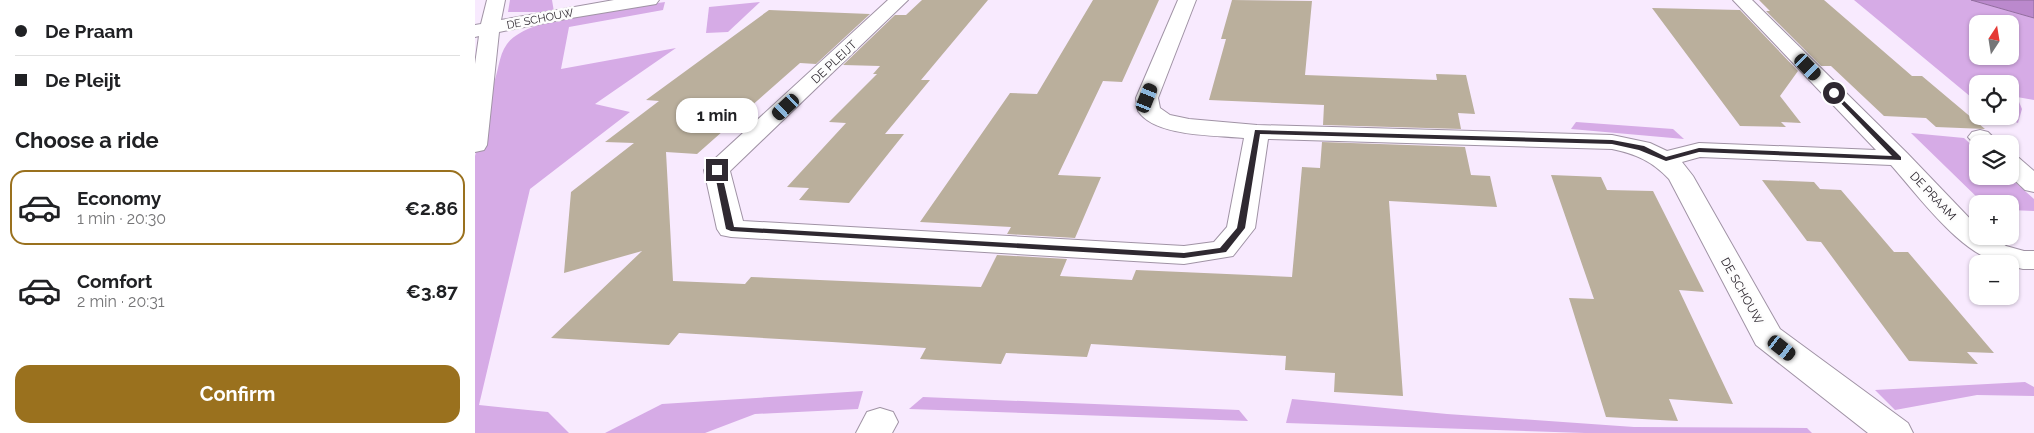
<!DOCTYPE html>
<html lang="en">
<head>
<meta charset="utf-8">
<style>
	:root { --surface:#fff; --page:#f6f6f6; --text:#202124; --muted:#757577; --line:#e0e0e0; --accent:#9a711e }
	body { margin:0; font-family:Raleway,sans-serif; background:var(--page); color:var(--text); height:100vh; display:flex; flex-direction:column; font-size:19px; white-space:nowrap }
	* { box-sizing:border-box; margin:0 }
	p { font-size:16px; color:var(--muted) }
	.icon { flex:none; width:28px; height:28px; fill:none; stroke:currentColor; stroke-width:2; stroke-linecap:round; stroke-linejoin:round }
	.map { position:relative; flex:1; overflow:hidden }
	.details { display:flex; flex-direction:column; background:var(--surface); width:475px }
	.details>* { flex:none }
	.guide { display:grid; align-content:center; height:110px; padding:0 15px; background:var(--surface) }
	.needle { width:32px; rotate:12deg }
	.fabs { position:absolute; left:1494px; top:15px; display:grid; gap:10px }
	.fabs a { display:grid; place-items:center; width:50px; height:50px; border-radius:10px; background:var(--surface); box-shadow:0 1px 4px #0004; font-size:25px }
	.end { position:absolute; width:22px; height:22px; margin:-11px; border:6px solid #2f2931; background:#fff; box-shadow:0 0 0 2px #fff }
	.from { border-radius:50% }
	.bubble { position:absolute; height:35px; border-radius:15px; background:var(--surface); box-shadow:0 1px 4px #0004; font-size:16px; font-weight:700; line-height:35px; text-align:center }
	.car { position:absolute; width:15px; height:30px; margin:-15px -8px; border-radius:6px; box-shadow:0 0 4px 1px #0007; background:linear-gradient(#222 24%,#8ab4d8 0 40%,#222 0 76%,#8ab4d8 0 86%,#222 0) }
	.guide b { display:flex; align-items:center; gap:18px; height:48px; font-size:19px }
	.guide b+b { border-top:1px solid var(--line) }
	.guide i { width:12px; height:12px; background:var(--text) }
	ul { padding:0; list-style:none }
	li { display:flex; align-items:center; gap:15px; height:75px; margin:0 10px 8px; padding:0 5px; border:2px solid transparent; border-radius:15px }
	li div { flex:1 }
	li b { display:block; font-size:19px }
	li em { font-style:normal; font-weight:700 }
	li.on { border-color:var(--accent) }
	li>.icon { width:45px; height:45px; stroke-width:1.5 }
	h2 { padding:0 15px; font-size:22px; line-height:60px }
	.button { display:flex; gap:10px; margin-top:auto; padding:10px 15px }
	.button a { flex:1; height:58px; border-radius:15px; background:var(--accent); color:#fff; font-size:20px; font-weight:700; line-height:58px; text-align:center }
	main { display:flex; flex:1; min-height:0 }
	.map>svg:first-child { display:block }
	.green { fill:#d6abe6; fill-rule:evenodd }
	.water { fill:#bb89cd; stroke:#916c9e }
	.building { fill:#baaf9c }
	.lines { fill:none; stroke-linecap:round; stroke-linejoin:round }
	.minor-casing { stroke:#a093a5; stroke-width:2 }
	.minor { fill:#fff; fill-rule:evenodd }
	.route { fill:#2f2931 }
	.labels { text-anchor:middle; dominant-baseline:central; stroke-width:5; stroke-linejoin:round; paint-order:stroke }
	.far-street-label { font-size:11px; fill:#2f2931; stroke:#fdfdfd }
	.street-label { font-size:12px; fill:#2f2931; stroke:#fdfdfd }
</style>
</head>
<body>
<main>
<section class="details">
<div class="guide">
<b><i class="from"></i>De Praam</b>
<b><i></i>De Pleijt</b>
</div>
<h2>Choose a ride</h2>
<ul>
<li class="on"><svg class="icon" aria-label="car" viewBox="0 0 24 24"><path d="M5 17H2v-5l4-1 3-4h7l3 4 3 1v5h-3M9 17h6M6 11h13"/><circle cx="7" cy="17" r="2"/><circle cx="17" cy="17" r="2"/></svg><div><b>Economy</b><p>1 min · 20:30</p></div><em>€2.86</em></li>
<li><svg class="icon" aria-label="car" viewBox="0 0 24 24"><path d="M5 17H2v-5l4-1 3-4h7l3 4 3 1v5h-3M9 17h6M6 11h13"/><circle cx="7" cy="17" r="2"/><circle cx="17" cy="17" r="2"/></svg><div><b>Comfort</b><p>2 min · 20:31</p></div><em>€3.87</em></li>
</ul>
<div class="button"><a>Confirm</a></div>
</section>
<div class="map">
<svg width="1559" height="433" viewBox="0 0 1559 433">
	<rect width="100%" height="100%" fill="#f8eafe"/>
	<g class="green">
		<path d="M35,0H77L79,12H33Z"/>
		<path d="M1379,0H1496L1559,18V100L1542,97L1547,109L1543,123L1525,116H1535V84H1502V102ZM1502,24H1535V56H1502Z"/>
		<path d="M190,2L188,10L94,27L86,69L201,48L120,104L155,112L55,189L4,405L73,412L94,433H0V156L17,87C24,73 23,56 32,44C53,15 154,8 190,2Z"/>
		<path d="M285,2L253,32L231,33L234,7Z"/>
		<path d="M1101,122L1198,129L1209,139L1096,129Z"/>
		<path d="M1436,133L1489,138L1502,150V176H1533L1559,199V211L1535,210V204H1509Z"/>
		<path d="M1550,382L1559,387V396L1502,395L1420,410L1400,390Z"/>
		<path d="M388,391L383,409L280,414L230,433H130L187,404Z"/>
		<path d="M448,397L764,410L773,421L434,409Z"/>
		<path d="M817,399L972,414L1159,427L1332,428L1337,433H1110L811,423Z"/>
	</g>
	<path class="water" d="M1496,0H1559V18Z"/>
	<g class="building">
		<path d="M447,0H513L446,80H455L410,134H429L374,203L324,200L334,188L312,187L371,123L354,122L402,74H398L405,66L368,65L420,15H431Z"/>
		<path d="M618,0H684L647,82L628,81L583,175L626,177L600,238L532,234L536,227L445,222L535,93L562,94Z"/>
		<path d="M757,0L837,1L830,75L962,80L961,74L991,75L1000,114L983,113L986,129L848,125L849,105L734,100L751,39H746Z"/>
		<path d="M1284,0H1349L1437,76H1447L1510,129L1461,127L1451,118L1409,116L1356,66H1346L1291,11H1295Z"/>
		<path d="M1177,8L1265,10L1323,71L1305,96L1326,123L1306,122L1311,127L1265,126Z"/>
		<path d="M294,10L395,14L341,64L325,63L222,154L191,152L198,281L270,284L276,277L506,287L522,255L592,259L585,276L657,280L661,270L817,277L827,167L845,168L847,142L990,147L996,175L1015,176L1022,207L914,201L928,396L859,392L860,373L810,370L811,356L616,344L612,357L531,353L526,364L445,359L451,348L357,342L204,333L194,345L76,338L167,251L89,273L96,192L159,143L130,142L184,101L171,100Z"/>
		<path d="M1076,175L1126,177L1132,190L1178,191L1229,292L1204,290L1258,404L1194,399L1203,421L1131,417L1094,298L1119,299Z"/>
		<path d="M1287,180L1339,182L1345,189L1366,190L1419,252H1433L1519,353L1492,352L1503,364L1434,361L1346,242L1332,241Z"/>
	</g>
	<g class="lines">
		<defs>
			<g id="minor">
				<path d="M12,0H30L26,20L139,0H184L181,4L175,5L90,19L24,32L12,145L9,150L0,152V64L4,36L0,37V25L6,24Z"/>
				<path d="M413,0H433L255,171L268,221L709,246L739,242L752,227L769,138C740,135 680,137 663,111L661,98L703,0H721L683,98L685,108L695,115L714,119L782,125L1137,135L1175,143L1192,151L1224,143L1401,150L1258,0H1277L1432,153L1502,226V236H1516L1531,246L1549,251H1559V269H1548L1535,266V264C1492,264 1443,195 1416,165L1225,157L1207,162L1218,176L1305,329L1433,423L1438,433H1393L1281,345L1194,179C1177,161 1161,154 1137,149L793,139L780,228L758,256L709,264L256,237L246,235L242,229L229,170L233,165Z"/>
				<path d="M1505,130L1513,132L1525,144H1502V147L1493,137L1497,132Z"/>
				<path d="M1535,155L1544,158L1559,171V192L1550,190L1535,176Z"/>
				<path d="M405,408L418,412L423,422L417,433H381L392,412Z"/>
			</g>
		</defs>
		<use href="#minor" class="minor-casing"/>
		<use href="#minor" class="minor"/>
	</g>
	<path class="route" d="M1359,91L1426,157V160L1224,152L1191,161L1164,150L1137,144L785,134L770,228L751,252L709,258L256,231L251,229L239,170L242,168L246,170L259,227L709,253L745,248L762,228L780,130L1137,140L1169,146L1191,157L1224,148L1417,156L1357,94V92Z"/>
	<g class="labels">
		<g class="far-street-label">
			<text transform="translate(65 19) rotate(-11)">DE SCHOUW</text>
		</g>
		<g class="street-label">
			<text transform="translate(359 62) rotate(-43)">DE PLEIJT</text>
			<text transform="translate(1458 196) rotate(47)">DE PRAAM</text>
			<text transform="translate(1267 291) rotate(61)">DE SCHOUW</text>
		</g>
	</g>
</svg>
<div class="fabs">
<a><svg class="needle" viewBox="-14 -14 28 28"><path d="M0-13l5 13h-10z" fill="#e53935"/><path d="M0 13l5-13h-10z" fill="#757577"/></svg></a>
<a><svg class="icon" aria-label="locate" viewBox="0 0 24 24"><circle cx="12" cy="12" r="6"/><path d="M12 2v4M12 18v4M2 12h4M18 12h4"/></svg></a>
<a><svg class="icon" aria-label="layers" viewBox="0 0 24 24"><path d="M12 4l9 5-9 5-9-5zM3 14l9 5 9-5"/></svg></a>
<a>+</a>
<a>−</a>
</div>
<i class="end from" style="left:1359px;top:93px"></i>
<i class="end" style="left:242px;top:170px"></i>
<div class="bubble" style="left:201px;top:98px;width:82px">1 min</div>
<i class="car" style="left:1333px;top:67px;rotate:136deg"></i>
<i class="car" style="left:672px;top:98px;rotate:22deg"></i>
<i class="car" style="left:311px;top:107px;rotate:227deg"></i>
<i class="car" style="left:1307px;top:348px;rotate:128deg"></i>
</div>
</main>
</body>
</html>
